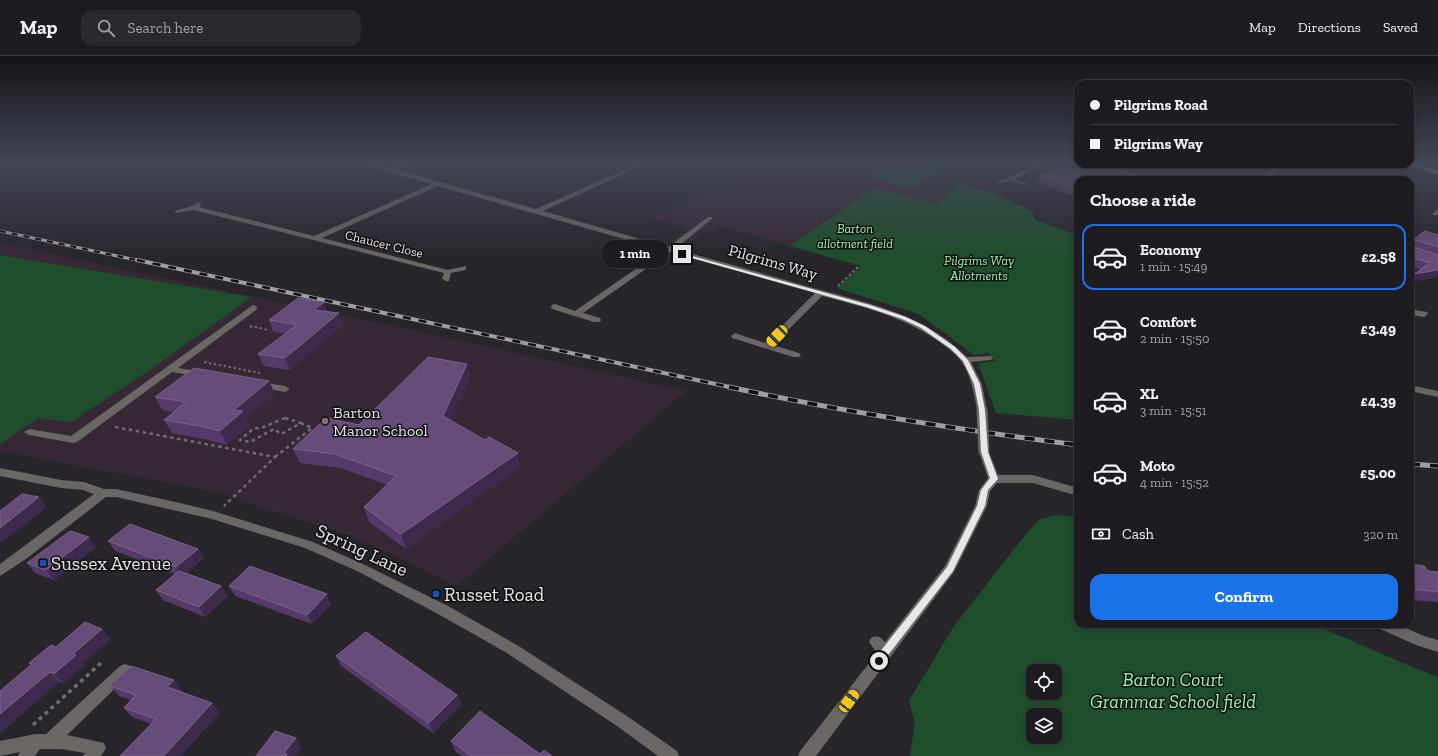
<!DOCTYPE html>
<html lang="en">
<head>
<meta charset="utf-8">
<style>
	:root { --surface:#1e1c20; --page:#2b292d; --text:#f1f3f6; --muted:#a1a1a5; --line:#3c3a3e; --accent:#1a73e8 }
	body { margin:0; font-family:"Zilla Slab",serif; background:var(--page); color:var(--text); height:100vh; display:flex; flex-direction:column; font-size:15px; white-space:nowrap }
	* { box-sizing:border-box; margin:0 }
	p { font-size:13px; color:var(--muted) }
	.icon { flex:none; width:22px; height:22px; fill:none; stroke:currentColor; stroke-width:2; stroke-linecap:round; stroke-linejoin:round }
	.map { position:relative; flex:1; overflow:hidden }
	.drawer { position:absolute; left:1074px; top:120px; width:340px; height:452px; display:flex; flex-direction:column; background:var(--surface); border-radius:12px; box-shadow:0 2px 6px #0003,0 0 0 1px var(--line) }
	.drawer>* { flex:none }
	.top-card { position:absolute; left:1074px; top:24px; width:340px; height:88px; border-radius:12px; box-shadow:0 2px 6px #0003,0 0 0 1px var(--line); display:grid; align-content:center; height:88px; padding:0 16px; background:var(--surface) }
	.controls { position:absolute; left:1026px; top:608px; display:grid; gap:8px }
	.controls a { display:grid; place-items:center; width:36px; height:36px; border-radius:8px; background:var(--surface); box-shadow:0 2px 6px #0003,0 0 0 1px var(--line); font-size:20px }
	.end { position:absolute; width:18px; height:18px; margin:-9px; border:5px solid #e7e6e9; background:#111; box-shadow:0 0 0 2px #111 }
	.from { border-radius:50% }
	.bubble { position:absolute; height:28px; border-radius:12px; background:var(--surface); box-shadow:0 2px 6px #0003,0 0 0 1px var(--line); font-size:13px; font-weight:700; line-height:28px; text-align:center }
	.car { position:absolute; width:12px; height:24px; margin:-12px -6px; border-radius:5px; box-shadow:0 0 3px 1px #0007; background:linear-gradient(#f5c518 24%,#345 0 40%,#f5c518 0 76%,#345 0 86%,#f5c518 0) }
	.top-card b { display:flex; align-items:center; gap:14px; height:38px; font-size:15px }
	.top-card b+b { border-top:1px solid var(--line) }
	.top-card i { width:10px; height:10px; background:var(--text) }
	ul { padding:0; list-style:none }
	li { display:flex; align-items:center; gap:12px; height:66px; margin:0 8px 6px; padding:0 8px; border:2px solid transparent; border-radius:12px }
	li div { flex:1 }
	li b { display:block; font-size:15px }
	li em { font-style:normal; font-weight:700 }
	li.active { border-color:var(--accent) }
	li>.icon { width:36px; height:36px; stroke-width:1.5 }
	h2 { padding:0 16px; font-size:18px; line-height:48px }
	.pay { display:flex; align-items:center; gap:10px; height:44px; padding:0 16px; font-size:15px }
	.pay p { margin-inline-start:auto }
	.button { display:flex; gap:8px; margin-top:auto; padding:8px 16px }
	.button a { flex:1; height:46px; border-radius:12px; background:var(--accent); color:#fff; font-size:16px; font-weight:700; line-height:46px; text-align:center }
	header { display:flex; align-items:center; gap:24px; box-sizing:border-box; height:56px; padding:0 20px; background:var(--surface); border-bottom:1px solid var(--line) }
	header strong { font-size:19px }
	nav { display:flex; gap:22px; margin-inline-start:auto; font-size:14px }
	.search { width:280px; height:36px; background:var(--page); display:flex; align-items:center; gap:10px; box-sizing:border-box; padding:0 14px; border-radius:12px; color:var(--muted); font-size:15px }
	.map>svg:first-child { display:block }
	.education { fill:#372835 }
	.green { fill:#1f4e2c; fill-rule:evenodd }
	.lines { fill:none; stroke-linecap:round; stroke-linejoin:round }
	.path-far2 { stroke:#706d72; stroke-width:2; stroke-dasharray:2.5 2.5; stroke-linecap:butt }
	.path-far1 { stroke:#706d72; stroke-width:2.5; stroke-dasharray:3.5 3.5; stroke-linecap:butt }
	.path { stroke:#706d72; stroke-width:3.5; stroke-dasharray:4 4; stroke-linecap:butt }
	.minor { fill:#6a6765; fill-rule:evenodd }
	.major { fill:#aea7a4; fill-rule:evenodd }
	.rail-far2-casing { stroke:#a09fa3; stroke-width:3 }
	.rail-far1-casing { stroke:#a09fa3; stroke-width:4 }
	.rail-casing { stroke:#a09fa3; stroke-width:5 }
	.rail-far2 { stroke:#100f11; stroke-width:2; stroke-dasharray:6; stroke-linecap:butt }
	.rail-far1 { stroke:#100f11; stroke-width:2.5; stroke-dasharray:8; stroke-linecap:butt }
	.rail { stroke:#100f11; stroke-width:3.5; stroke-dasharray:10; stroke-linecap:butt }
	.minor-bridge { stroke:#6a6765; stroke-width:11 }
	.wall { fill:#563a6b }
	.shaded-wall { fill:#3d2a4c }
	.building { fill:#664c79; stroke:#7a648a }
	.route { fill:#e7e6e9 }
	.education-dot { fill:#8d6e63; stroke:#100f11; stroke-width:1.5 }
	.transit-dot { fill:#1a4fb4; stroke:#100f11; stroke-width:1.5 }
	.labels { text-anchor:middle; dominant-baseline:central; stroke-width:3; stroke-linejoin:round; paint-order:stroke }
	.far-park-label { font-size:13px; font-style:italic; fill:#9df3b1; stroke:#100f11 }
	.far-street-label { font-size:13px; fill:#e7e6e9; stroke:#100f11 }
	.street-label { font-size:16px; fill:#e7e6e9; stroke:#100f11 }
	.poi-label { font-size:16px; fill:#e7e6e9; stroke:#100f11; text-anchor:start }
	.near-street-label { font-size:19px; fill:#e7e6e9; stroke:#100f11 }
	.near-poi-label { font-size:19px; fill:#e7e6e9; stroke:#100f11; text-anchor:start }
	.near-park-label { font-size:19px; font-style:italic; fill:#9df3b1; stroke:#100f11 }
</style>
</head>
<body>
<header>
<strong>Map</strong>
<div class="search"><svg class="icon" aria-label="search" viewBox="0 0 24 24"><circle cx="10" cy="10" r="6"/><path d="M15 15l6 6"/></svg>Search here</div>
<nav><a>Map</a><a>Directions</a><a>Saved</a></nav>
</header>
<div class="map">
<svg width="1438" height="700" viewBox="0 0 1438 700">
	<rect width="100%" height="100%" fill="#28252b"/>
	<g class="education">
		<path d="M767,105H952L966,110L937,131L950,135L937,148L874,132L789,190L720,170L710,177L704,176L687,189L670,185L688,172L649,162Z"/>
		<path d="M0,187L468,286L686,335L457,530L394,499L345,478L247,447L227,438L0,395Z"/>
	</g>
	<g class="green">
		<path d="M894,105H933L950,110L911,133L868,121Z"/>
		<path d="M958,128L993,137L1032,155L1035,164L1078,179V364L996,357L978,307L996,305L988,297L974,299L919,258L836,232L861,210L789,190L874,132L937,148Z"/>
		<path d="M0,199L252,241L144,318L71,366L38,362L0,388Z"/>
		<path d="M1057,459L1078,461V568H1313L1410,610L1438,621V700H910L915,667L909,645L954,570L1030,473L1040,463ZM1033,615H1055V637H1033ZM1033,659H1055V681H1033Z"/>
	</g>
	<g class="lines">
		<g class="path-far2">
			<path d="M838,230L859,210"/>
			<path d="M250,271L252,270L268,274"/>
			<path d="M204,306L260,317"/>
		</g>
		<g class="path-far1">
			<path d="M285,362L301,367L281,378L274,373L250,386L240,384L253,373L264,371Z"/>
			<path d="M115,371L275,401L224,450"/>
			<path d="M275,401L312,372L301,367"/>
		</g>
		<path class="path" d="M33,669L102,606"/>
		<g class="minor">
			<path d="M355,105H365L391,112L411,105H420L398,114L536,153L644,105H652L543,155L668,191L708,161H712V163L675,193C718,205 762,217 806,230C864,246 923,257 967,301L991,300L993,302L991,304L971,306L982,328L987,354L982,357L977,354C974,337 971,319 961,305C955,297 946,291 938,285C902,260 864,251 822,240L773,289L799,297L801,299L799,301H793L732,282L731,280L735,277L765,287L815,237L670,196L583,257L600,262L601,264L600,266H594L552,253L551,251L552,249L555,248L575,255L663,194L438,130L322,182L448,214L466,210V214L451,217L449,225H446L442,223L444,217L194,154L177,157L174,155L192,150L198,146L201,148L199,151L314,180L432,128L388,116Z"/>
			<path d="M1045,105H1053L1015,123L1026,127V129L1009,125L1000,128L997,126Z"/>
			<path d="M1415,105H1422L1414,111H1410V109Z"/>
			<path d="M1426,105H1438V109L1427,106Z"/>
			<path d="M1097,108H1106L1151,124H1142Z"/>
			<path d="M1276,108H1282V113L1264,124H1257L1277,111Z"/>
			<path d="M1438,153V159H1433V157Z"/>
			<path d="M253,249L256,250L257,252L256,254L178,312L203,316L205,318L203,320L200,321L172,316L77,386L73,387L29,379L24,376L29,373L71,380Z"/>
			<path d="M1410,253L1427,256L1428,258L1424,261L1410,259Z"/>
			<path d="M260,326L285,330L290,333L285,336L257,331L255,329Z"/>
			<path d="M1410,329L1438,335V341L1410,335Z"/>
			<path d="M984,392L988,393L989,396L998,419H1033L1078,432V440L1033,427H997L990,435L987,450L954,516L816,700H798L800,695L877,597L869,586L871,582C878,579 881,581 885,586L945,510L975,450L979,434L988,422L979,396L980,393Z"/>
			<path d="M0,412L61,424L84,426L104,433H116L180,447L213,455L313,486L365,509L448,550L517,589L627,660L677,695L679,700H658L617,670L507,597L438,558L357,515L305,492L212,463L116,441H106L26,503L0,520V508L94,438L83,434L61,432L0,420Z"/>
			<path d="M1376,568H1397L1424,580L1438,584V596L1416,589L1378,572Z"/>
			<path d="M125,608L130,610L132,614L130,618L67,679L104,687L106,692L101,700H83L85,697L61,693H40L35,700H18L20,696L0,700V685L36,678H46L120,610Z"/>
		</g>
		<path class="major" d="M1410,107L1438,114V118L1402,108Z"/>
		<defs>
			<path id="rail-far2" d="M0,175L141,205"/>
			<path id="rail-far1" d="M137,204L734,332"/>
			<g id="rail">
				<path d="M729,331C844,356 961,374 1078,389"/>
				<path d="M1410,408L1438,410"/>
			</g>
		</defs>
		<use href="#rail-far2" class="rail-far2-casing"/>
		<use href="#rail-far1" class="rail-far1-casing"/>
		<use href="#rail" class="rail-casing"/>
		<use href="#rail-far2" class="rail-far2"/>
		<use href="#rail-far1" class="rail-far1"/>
		<use href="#rail" class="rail"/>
		<path class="minor-bridge" d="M982,354L984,396"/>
	</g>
	<g class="wall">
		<path d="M1040,120L1078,124V150L1075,149L1077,142L1078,141L1038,127Z"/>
		<path d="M1425,175L1438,179V221L1410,226V225L1414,218L1421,214L1410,210V186Z"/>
		<path d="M327,256L343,269L290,314L264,310L258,298L285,277L273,276L269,264Z"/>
		<path d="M467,308L470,322L451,364L520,411L406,493L369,466L364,451L387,429L340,412L300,407L293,393L359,369Z"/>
		<path d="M269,325L275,338L246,362L250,369L227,389L208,384L172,377L164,364L173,356L162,354L155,341Z"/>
		<path d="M108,485L198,493L204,502L187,517L221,530L227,540L205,561L163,544L156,534L175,518L115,495Z"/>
		<path d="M96,491L54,524L35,517L27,507Z"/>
		<path d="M1410,508L1428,515L1438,516V546L1410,544Z"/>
		<path d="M229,530L331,548L312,568L235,540Z"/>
		<path d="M102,573L110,583L83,607L84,609L63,628L59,626L1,676H0V635L31,609L29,607L56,591Z"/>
		<path d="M336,600L457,639L461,648L433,677L341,610Z"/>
		<path d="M174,624L181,634L180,635L212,647L219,657L180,700H120L151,668L132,661L124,652L131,644L119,640L110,630Z"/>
		<path d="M451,685L540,698L552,700H462L455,695Z"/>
	</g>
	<g class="shaded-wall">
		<path d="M1438,214V221L1410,226V225L1414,218Z"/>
		<path d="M324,246L328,257L314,254Z"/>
		<path d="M339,257L343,269L290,314L285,302Z"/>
		<path d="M467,308L470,322L447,374L443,360Z"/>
		<path d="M269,325L275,338L246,362L250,369L227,389L220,375L234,354Z"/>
		<path d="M518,397L520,411L406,493L401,478Z"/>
		<path d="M39,441L47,451L0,488V472Z"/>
		<path d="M89,481L96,491L54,524L46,514Z"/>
		<path d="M198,493L204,502L183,521L176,511Z"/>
		<path d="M221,530L227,540L205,561L199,551Z"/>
		<path d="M327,538L331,548L312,568L307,559Z"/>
		<path d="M102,573L110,583L83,607L84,609L63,628L54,618L73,598Z"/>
		<path d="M50,616L59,626L1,676H0V658Z"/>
		<path d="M174,624L181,634L175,641L167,631Z"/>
		<path d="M457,639L461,648L433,677L429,667Z"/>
		<path d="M212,647L219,657L180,700H164Z"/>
		<path d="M296,682L302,692L295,700H286L284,697Z"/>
	</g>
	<g class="building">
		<path d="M1078,105V108H1097L1147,124H1078V133L1040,120Z"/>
		<path d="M1425,175L1438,179V191L1415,184L1413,185L1414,191L1438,199V214L1414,218L1430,207L1410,201V186Z"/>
		<path d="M298,242L324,246L314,254L339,257L285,302L258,298L297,269L269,264Z"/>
		<path d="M428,301L467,308L443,360L485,384L489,381L518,397L401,478L364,451L396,420L335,398L293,393L326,362L359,369Z"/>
		<path d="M194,312L269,325L234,354L243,355L220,375L200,370L164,364L186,346L155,341Z"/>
		<path d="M22,438L39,441L0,472V455Z"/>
		<path d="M130,468L198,493L176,511L108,485Z"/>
		<path d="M70,475L89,481L46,514L27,507Z"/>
		<path d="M1410,508L1424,510L1428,515L1438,516V536L1413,533L1411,531H1410Z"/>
		<path d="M250,510L327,538L307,559L229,530Z"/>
		<path d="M179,515L221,530L199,551L156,534Z"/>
		<path d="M85,566L102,573L73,598L76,599L54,618L50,616L0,658V635L32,608L29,607L51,589L56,591Z"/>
		<path d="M366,576L457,639L429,667L336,600Z"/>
		<path d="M131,610L174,624L167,631L212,647L164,700H120L156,663L124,652L136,639L110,630Z"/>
		<path d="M480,655L540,698L544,694L552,700H471L451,685Z"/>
		<path d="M275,675L296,682L284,697L287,698L286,700H256Z"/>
	</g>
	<linearGradient id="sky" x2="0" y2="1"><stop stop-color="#161418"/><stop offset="0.52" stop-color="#424655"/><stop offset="1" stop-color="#424655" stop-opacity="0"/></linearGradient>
	<rect width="1438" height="203" fill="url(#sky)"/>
	<path class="route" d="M681,197L870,249L906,261L925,270L955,291L968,304L980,328L985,354L988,396L998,423L988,434L985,450L953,515L882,607H875L874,605L875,602L947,511L977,450L981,434L990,422L981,396L979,354L974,328L963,305L951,293L921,272L902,263L866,251L681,199Z"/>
	<circle class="education-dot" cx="325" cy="365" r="4"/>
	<g class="transit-dot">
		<rect x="39" y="503" width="8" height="8" rx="2"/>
		<rect x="432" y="534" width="8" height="8" rx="2"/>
	</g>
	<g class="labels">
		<g class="far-park-label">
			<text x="855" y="172">Barton<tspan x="855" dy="15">allotment field</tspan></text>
			<text x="979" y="204">Pilgrims Way<tspan x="979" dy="15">Allotments</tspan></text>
		</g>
		<g class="far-street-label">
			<text transform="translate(384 188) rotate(14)">Chaucer Close</text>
		</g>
		<g class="street-label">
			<text transform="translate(773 206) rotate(16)">Pilgrims Way</text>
		</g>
		<g class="poi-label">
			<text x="333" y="356">Barton<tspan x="333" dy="18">Manor School</tspan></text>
		</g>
		<g class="near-street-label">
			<text transform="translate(362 494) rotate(25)">Spring Lane</text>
		</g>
		<g class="near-poi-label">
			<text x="51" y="507">Sussex Avenue</text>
			<text x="444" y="538">Russet Road</text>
		</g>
		<g class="near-park-label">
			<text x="1173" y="623">Barton Court<tspan x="1173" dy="22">Grammar School field</tspan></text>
		</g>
	</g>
</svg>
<div class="controls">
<a><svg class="icon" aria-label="locate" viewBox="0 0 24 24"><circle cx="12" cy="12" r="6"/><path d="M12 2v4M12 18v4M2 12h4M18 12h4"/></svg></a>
<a><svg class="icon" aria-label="layers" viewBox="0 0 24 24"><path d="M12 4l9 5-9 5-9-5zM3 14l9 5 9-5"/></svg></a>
</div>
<i class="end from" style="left:879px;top:605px"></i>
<i class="end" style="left:682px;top:198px"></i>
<div class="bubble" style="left:602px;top:184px;width:66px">1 min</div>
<i class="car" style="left:777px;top:280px;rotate:225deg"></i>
<i class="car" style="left:849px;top:645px;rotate:37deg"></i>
<div class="top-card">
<b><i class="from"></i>Pilgrims Road</b>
<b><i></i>Pilgrims Way</b>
</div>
<section class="drawer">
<h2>Choose a ride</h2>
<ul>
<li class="active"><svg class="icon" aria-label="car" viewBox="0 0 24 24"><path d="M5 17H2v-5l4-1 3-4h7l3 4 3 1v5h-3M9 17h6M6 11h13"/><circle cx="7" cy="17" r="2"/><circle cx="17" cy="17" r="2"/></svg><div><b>Economy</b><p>1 min · 15:49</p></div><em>£2.58</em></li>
<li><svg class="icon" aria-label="car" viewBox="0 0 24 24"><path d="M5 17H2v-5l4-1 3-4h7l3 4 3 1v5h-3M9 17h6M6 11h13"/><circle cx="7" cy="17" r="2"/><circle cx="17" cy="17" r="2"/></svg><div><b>Comfort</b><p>2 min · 15:50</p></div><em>£3.49</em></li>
<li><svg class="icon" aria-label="car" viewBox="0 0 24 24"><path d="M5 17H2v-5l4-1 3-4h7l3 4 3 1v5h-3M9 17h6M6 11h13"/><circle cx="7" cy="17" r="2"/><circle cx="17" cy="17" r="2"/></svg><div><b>XL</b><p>3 min · 15:51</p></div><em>£4.39</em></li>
<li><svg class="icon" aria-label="car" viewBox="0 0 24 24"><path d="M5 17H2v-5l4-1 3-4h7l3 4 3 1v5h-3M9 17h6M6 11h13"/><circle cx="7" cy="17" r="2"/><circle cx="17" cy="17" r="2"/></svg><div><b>Moto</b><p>4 min · 15:52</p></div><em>£5.00</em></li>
</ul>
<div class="pay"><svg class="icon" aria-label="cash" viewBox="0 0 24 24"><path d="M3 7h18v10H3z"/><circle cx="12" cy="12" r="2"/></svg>Cash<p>320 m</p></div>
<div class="button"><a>Confirm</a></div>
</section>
</div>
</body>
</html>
